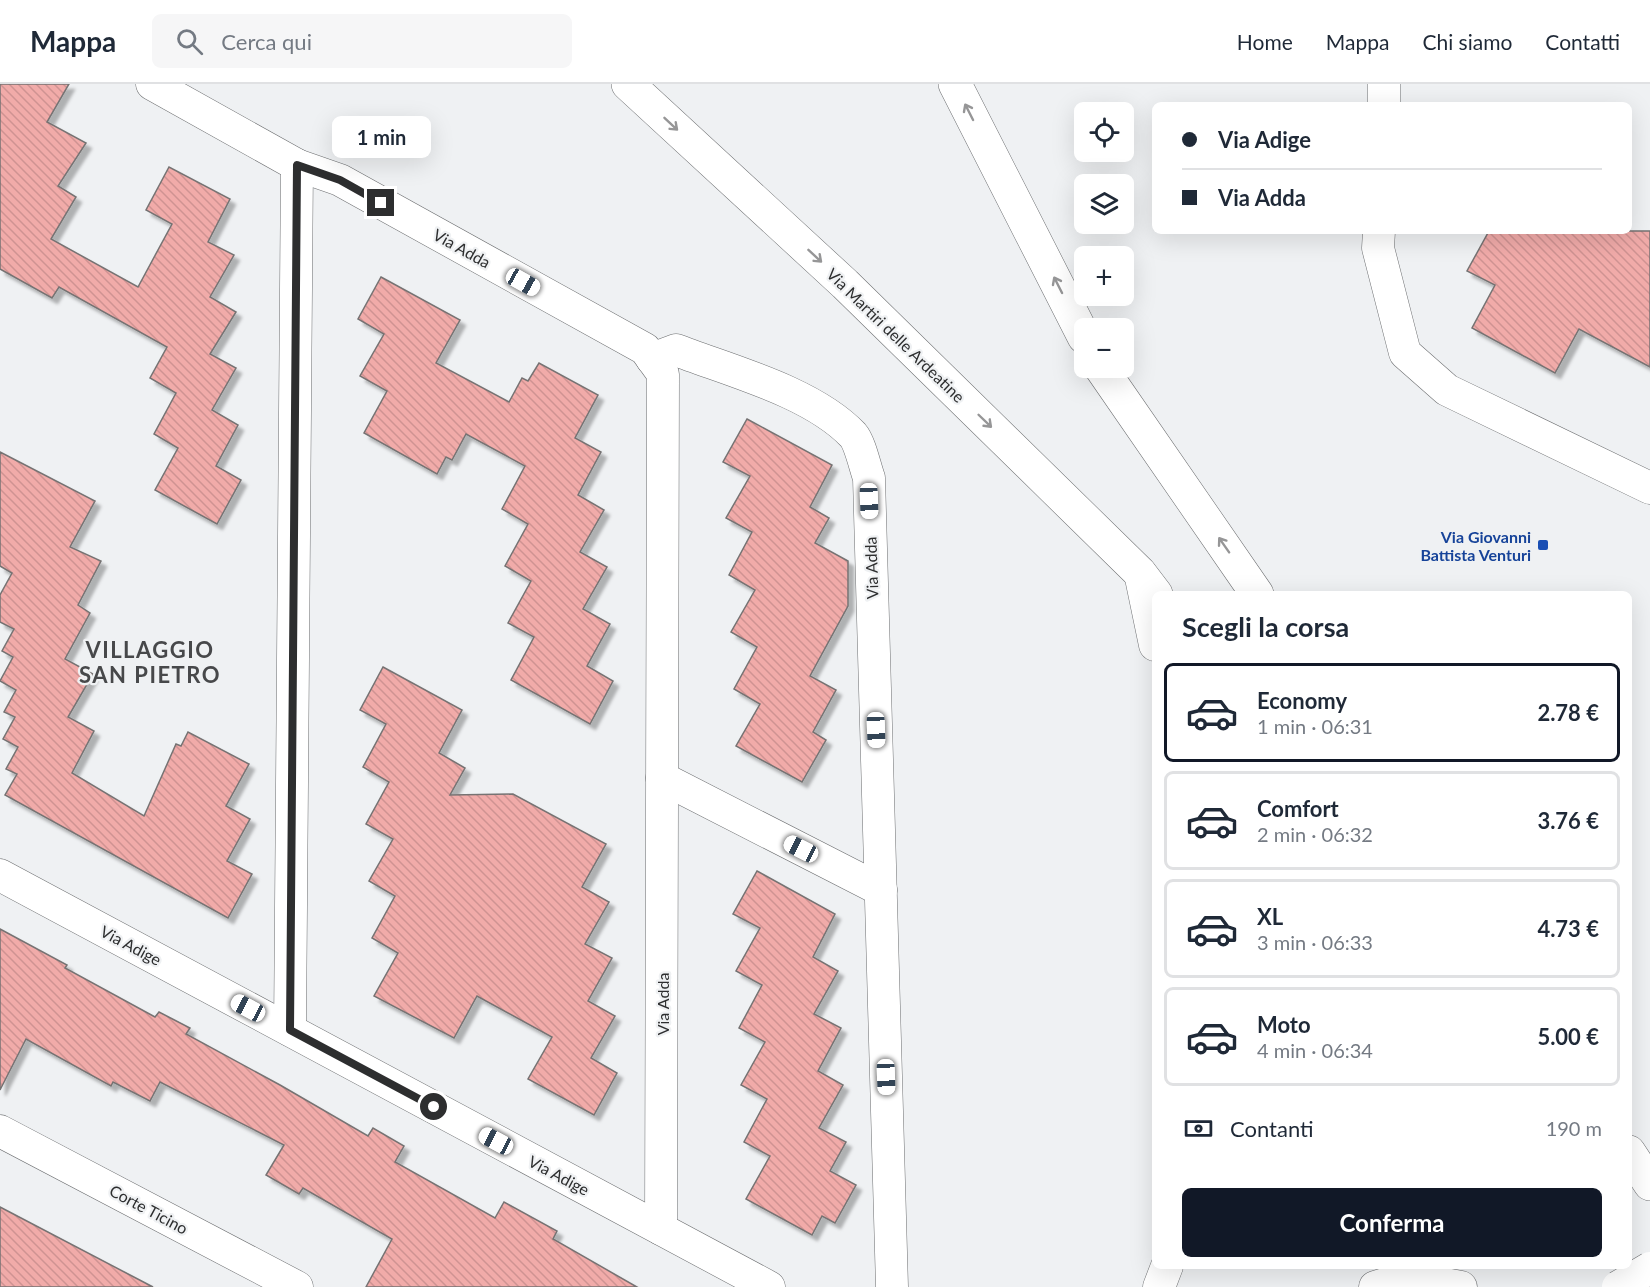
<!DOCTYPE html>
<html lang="it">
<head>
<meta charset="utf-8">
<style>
	:root { --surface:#fff; --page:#f6f6f7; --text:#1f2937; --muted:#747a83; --line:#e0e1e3; --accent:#111827 }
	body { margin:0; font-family:Lato,sans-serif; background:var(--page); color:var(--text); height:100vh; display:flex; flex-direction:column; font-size:22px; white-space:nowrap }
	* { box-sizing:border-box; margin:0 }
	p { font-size:20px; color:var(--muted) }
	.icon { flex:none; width:33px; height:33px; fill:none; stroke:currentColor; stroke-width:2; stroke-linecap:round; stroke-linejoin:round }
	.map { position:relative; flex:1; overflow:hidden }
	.panel { position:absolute; left:1152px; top:507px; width:480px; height:678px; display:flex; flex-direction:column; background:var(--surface); border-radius:9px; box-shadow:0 6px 24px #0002 }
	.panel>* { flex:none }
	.banner { position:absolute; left:1152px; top:18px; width:480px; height:132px; border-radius:9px; box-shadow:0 6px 24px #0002; display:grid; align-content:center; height:132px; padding:0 30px; background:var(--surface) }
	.buttons { position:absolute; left:1074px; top:18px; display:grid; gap:12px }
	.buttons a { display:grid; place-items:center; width:60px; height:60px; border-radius:9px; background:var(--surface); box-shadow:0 6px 24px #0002; font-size:30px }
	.end { position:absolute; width:27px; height:27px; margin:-14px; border:8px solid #2d2e2f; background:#fff; box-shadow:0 0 0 3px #fff }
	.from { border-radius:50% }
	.bubble { position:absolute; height:42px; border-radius:9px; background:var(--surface); box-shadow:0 6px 24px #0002; font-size:20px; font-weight:700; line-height:42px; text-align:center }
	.car { position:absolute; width:18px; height:36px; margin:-18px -9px; border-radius:8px; box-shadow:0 0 4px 2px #0007; background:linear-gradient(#fff 24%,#345 0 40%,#fff 0 76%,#345 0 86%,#fff 0) }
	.banner b { display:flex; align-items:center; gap:21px; height:57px; font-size:22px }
	.banner b+b { border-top:2px solid var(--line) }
	.banner i { width:15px; height:15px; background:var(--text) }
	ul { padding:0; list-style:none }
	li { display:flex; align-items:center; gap:18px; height:99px; margin:0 12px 9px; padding:0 18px; border:3px solid var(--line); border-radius:9px }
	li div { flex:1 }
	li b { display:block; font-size:22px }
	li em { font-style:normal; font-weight:700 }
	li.on { border-color:var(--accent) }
	li>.icon { width:54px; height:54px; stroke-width:1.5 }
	h2 { padding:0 30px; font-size:27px; line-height:72px }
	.pay { display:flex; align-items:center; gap:15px; height:66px; padding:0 30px; font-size:22px }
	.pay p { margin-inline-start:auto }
	.primary-button { display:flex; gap:12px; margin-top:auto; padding:12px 30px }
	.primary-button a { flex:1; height:69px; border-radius:9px; background:var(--accent); color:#fff; font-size:24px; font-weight:700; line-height:69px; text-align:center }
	header { display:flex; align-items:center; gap:36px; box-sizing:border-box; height:84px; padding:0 30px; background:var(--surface); border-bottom:2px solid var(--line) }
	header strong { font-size:28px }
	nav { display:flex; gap:33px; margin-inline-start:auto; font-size:21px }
	.search { width:420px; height:54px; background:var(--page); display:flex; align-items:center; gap:15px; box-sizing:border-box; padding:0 21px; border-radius:9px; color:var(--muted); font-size:22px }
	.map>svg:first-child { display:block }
	.building { fill:url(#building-back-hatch); stroke:#767373; stroke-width:1.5; filter:url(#shadow) }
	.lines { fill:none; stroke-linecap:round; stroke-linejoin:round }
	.street-casing { stroke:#6d6f71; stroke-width:33 }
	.secondary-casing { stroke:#6d6f71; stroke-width:34 }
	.street { stroke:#fff; stroke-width:32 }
	.secondary { stroke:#fff; stroke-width:33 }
	.street-bridge-casing { stroke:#6d6f71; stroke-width:33; stroke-linecap:butt }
	.street-bridge { stroke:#fff; stroke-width:32 }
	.oneway { stroke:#969697 }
	.route { stroke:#2d2e2f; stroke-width:8 }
	.transit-dot { fill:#1a4fb4; stroke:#eff1f3; stroke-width:2 }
	.labels { text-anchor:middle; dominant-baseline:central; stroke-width:4.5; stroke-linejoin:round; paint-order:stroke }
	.street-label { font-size:16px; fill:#2d2e2f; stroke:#eff1f3 }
	.transit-label { font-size:16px; font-weight:bold; fill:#164399; stroke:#eff1f3; text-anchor:end }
	.district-label { font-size:22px; font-weight:bold; letter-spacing:1.5px; fill:#47484a; stroke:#eff1f3 }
</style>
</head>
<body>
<header>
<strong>Mappa</strong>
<div class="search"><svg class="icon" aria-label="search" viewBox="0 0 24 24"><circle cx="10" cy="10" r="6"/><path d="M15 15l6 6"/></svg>Cerca qui</div>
<nav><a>Home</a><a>Mappa</a><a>Chi siamo</a><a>Contatti</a></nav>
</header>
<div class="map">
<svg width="1650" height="1203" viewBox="0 0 1650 1203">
	<defs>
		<pattern id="building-back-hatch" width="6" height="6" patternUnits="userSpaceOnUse" patternTransform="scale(1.5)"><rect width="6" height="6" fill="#f1aba9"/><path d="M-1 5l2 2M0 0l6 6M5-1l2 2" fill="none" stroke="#cf9392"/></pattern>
		<filter id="shadow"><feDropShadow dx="5.5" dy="5.5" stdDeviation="1.5" flood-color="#0004"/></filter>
	</defs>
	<rect width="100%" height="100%" fill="#eff1f3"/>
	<g class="building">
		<path d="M0,0H69L47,38L86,59L58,102L76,113L51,155L138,203L172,140L146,126L169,83L230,115L208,158L234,171L210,213L236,228L210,270L236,284L212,326L238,341L216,382L241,396L217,440L155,406L178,364L154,350L176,309L150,294L167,263L59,203L52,214L0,185Z"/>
		<path d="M1489,147H1650V283L1579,245L1555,289L1472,244L1495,201L1467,187Z"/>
		<path d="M381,193L460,236L436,279L509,318L522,294L528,297L539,279L598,311L575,354L601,368L578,411L604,426L580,468L607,483L583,525L610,540L587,582L613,597L590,640L511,596L534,553L508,539L531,497L505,482L528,440L502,425L525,382L466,350L452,376L446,373L437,390L364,349L387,307L360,292L384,250L358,235Z"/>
		<path d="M747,335L832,381L810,423L829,434L815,459L848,477V522L810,592L836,606L813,648L826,656L802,698L736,662L760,620L734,605L757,563L731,548L755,506L729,491L752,448L726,434L750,392L723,378Z"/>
		<path d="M0,368L95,417L70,463L101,477L78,521L90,529L65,575L93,590L68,633L94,647L72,689L144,732L176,660L181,662L188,648L249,680L226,722L250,735L227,777L252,790L228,834L5,711L17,690L6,685L18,663L3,655L15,633L4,628L16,606L0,597L13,573L2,567L14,545L0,538V511L12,489L0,482Z"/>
		<path d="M383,583L462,626L439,669L465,684L450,711L513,710L606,760L582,803L609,818L585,860L612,874L588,917L615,932L591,974L617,989L594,1031L528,995L552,953L477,912L454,954L374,912L398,869L372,854L395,812L369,797L393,755L366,740L389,698L363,683L386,640L360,626Z"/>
		<path d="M757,787L835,830L813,873L838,887L814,930L841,944L818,987L843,1001L819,1044L846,1058L830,1087L856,1101L835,1139L822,1132L812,1151L746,1115L770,1072L744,1058L767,1015L741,1001L765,958L739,944L762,901L736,887L760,844L733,830Z"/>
		<path d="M0,845L67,881L65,884L155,933L159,928L190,944L186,950L280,1001L368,1052L373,1044L404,1062L395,1078L495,1134L504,1118L557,1147L553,1155L637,1203H366L392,1155L303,1104L299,1110L266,1091L284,1061L160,998L150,1017L113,998L111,1002L26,955L0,1006Z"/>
		<path d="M0,1123L153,1203H0Z"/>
	</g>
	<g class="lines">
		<defs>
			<g id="street">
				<path d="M152,0L297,81L340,96L645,265L663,290L661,1145"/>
				<path d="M1384,21V0"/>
				<path d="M1379,147L1378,164L1405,269L1447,306L1650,404"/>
				<path d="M652,275L676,266C731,287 812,308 853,351C860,359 865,383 869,394L892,1203"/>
				<path d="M1140,489L1155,561"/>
				<path d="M662,694L881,806"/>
				<path d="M0,791L769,1203"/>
				<path d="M290,946L297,81"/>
				<path d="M0,1047L297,1203"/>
				<path d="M1159,1203L1167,1182"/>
				<path d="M1375,1203L1407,1193L1461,1203"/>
			</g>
			<g id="secondary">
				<path d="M628,0L845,200L1140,489L1156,510"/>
				<path d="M955,0L1084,253"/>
				<path d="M1101,284L1257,510"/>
				<path d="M1629,1068L1650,1100"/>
			</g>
		</defs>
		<use href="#street" class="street-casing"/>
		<use href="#secondary" class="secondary-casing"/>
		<use href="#street" class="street"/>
		<use href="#secondary" class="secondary"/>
		<defs>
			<path id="street-bridge" d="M1618,1203L1650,1184"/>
		</defs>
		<use href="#street-bridge" class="street-bridge-casing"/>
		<use href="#street-bridge" class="street-bridge"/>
	</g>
	<defs><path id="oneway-shaft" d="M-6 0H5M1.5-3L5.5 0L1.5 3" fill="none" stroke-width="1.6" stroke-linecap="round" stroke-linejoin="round" transform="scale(1.5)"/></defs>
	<g class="oneway">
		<use href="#oneway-shaft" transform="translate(969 28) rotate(-117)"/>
		<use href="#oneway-shaft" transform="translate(671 40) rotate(43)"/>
		<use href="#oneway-shaft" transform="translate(815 172) rotate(43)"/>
		<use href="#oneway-shaft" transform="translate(1058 201) rotate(-117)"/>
		<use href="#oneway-shaft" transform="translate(985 337) rotate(44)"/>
		<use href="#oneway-shaft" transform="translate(1224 461) rotate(-125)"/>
	</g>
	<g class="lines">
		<path class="route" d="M381,119L340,96L297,81L290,946L434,1023"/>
	</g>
	<rect class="transit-dot" x="1537" y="455" width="12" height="12" rx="3"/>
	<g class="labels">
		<g class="street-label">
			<text transform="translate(462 164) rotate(29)">Via Adda</text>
			<text transform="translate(896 251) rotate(44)">Via Martiri delle Ardeatine</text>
			<text transform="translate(871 484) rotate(-92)">Via Adda</text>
			<text transform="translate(131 861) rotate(28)">Via Adige</text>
			<text transform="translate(662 920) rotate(-90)">Via Adda</text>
			<text transform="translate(559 1091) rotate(28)">Via Adige</text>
			<text transform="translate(149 1125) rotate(28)">Corte Ticino</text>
		</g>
		<g class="transit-label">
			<text x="1531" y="452">Via Giovanni<tspan x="1531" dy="18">Battista Venturi</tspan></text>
		</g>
		<g class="district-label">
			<text x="150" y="565">VILLAGGIO<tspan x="150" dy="25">SAN PIETRO</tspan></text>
		</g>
	</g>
</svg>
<div class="buttons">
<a><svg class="icon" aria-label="locate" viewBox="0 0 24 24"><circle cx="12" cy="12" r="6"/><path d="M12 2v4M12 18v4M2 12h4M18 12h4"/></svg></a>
<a><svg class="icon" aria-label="layers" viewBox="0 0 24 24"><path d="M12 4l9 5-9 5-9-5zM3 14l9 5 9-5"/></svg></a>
<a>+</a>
<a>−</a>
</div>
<i class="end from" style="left:434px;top:1023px"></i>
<i class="end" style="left:381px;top:119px"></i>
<div class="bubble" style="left:332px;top:32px;width:99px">1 min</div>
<i class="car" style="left:523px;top:198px;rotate:119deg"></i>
<i class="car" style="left:869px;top:417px;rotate:178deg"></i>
<i class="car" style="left:876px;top:646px;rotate:178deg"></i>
<i class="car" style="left:801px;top:765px;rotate:297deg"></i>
<i class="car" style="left:248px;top:924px;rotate:298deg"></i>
<i class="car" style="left:886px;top:993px;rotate:178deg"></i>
<i class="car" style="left:496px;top:1057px;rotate:298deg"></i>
<div class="banner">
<b><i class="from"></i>Via Adige</b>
<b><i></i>Via Adda</b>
</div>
<section class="panel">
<h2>Scegli la corsa</h2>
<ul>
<li class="on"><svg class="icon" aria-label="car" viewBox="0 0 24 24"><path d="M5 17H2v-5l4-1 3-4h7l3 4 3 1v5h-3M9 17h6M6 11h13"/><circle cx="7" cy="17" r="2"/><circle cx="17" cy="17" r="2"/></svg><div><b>Economy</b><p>1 min · 06:31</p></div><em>2.78 €</em></li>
<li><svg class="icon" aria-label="car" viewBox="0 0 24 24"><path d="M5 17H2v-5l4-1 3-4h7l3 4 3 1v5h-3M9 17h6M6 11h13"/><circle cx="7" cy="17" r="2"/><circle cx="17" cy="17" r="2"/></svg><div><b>Comfort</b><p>2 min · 06:32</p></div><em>3.76 €</em></li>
<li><svg class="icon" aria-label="car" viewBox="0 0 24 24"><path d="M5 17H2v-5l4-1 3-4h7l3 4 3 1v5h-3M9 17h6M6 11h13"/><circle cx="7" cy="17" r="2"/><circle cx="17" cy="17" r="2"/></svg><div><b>XL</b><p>3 min · 06:33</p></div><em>4.73 €</em></li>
<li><svg class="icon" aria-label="car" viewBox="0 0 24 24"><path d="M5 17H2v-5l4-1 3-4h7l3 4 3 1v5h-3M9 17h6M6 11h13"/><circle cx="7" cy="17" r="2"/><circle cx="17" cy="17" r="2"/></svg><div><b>Moto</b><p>4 min · 06:34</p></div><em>5.00 €</em></li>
</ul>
<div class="pay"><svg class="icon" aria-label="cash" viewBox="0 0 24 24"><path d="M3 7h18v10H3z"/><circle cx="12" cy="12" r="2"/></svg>Contanti<p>190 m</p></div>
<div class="primary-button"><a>Conferma</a></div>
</section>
</div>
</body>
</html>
